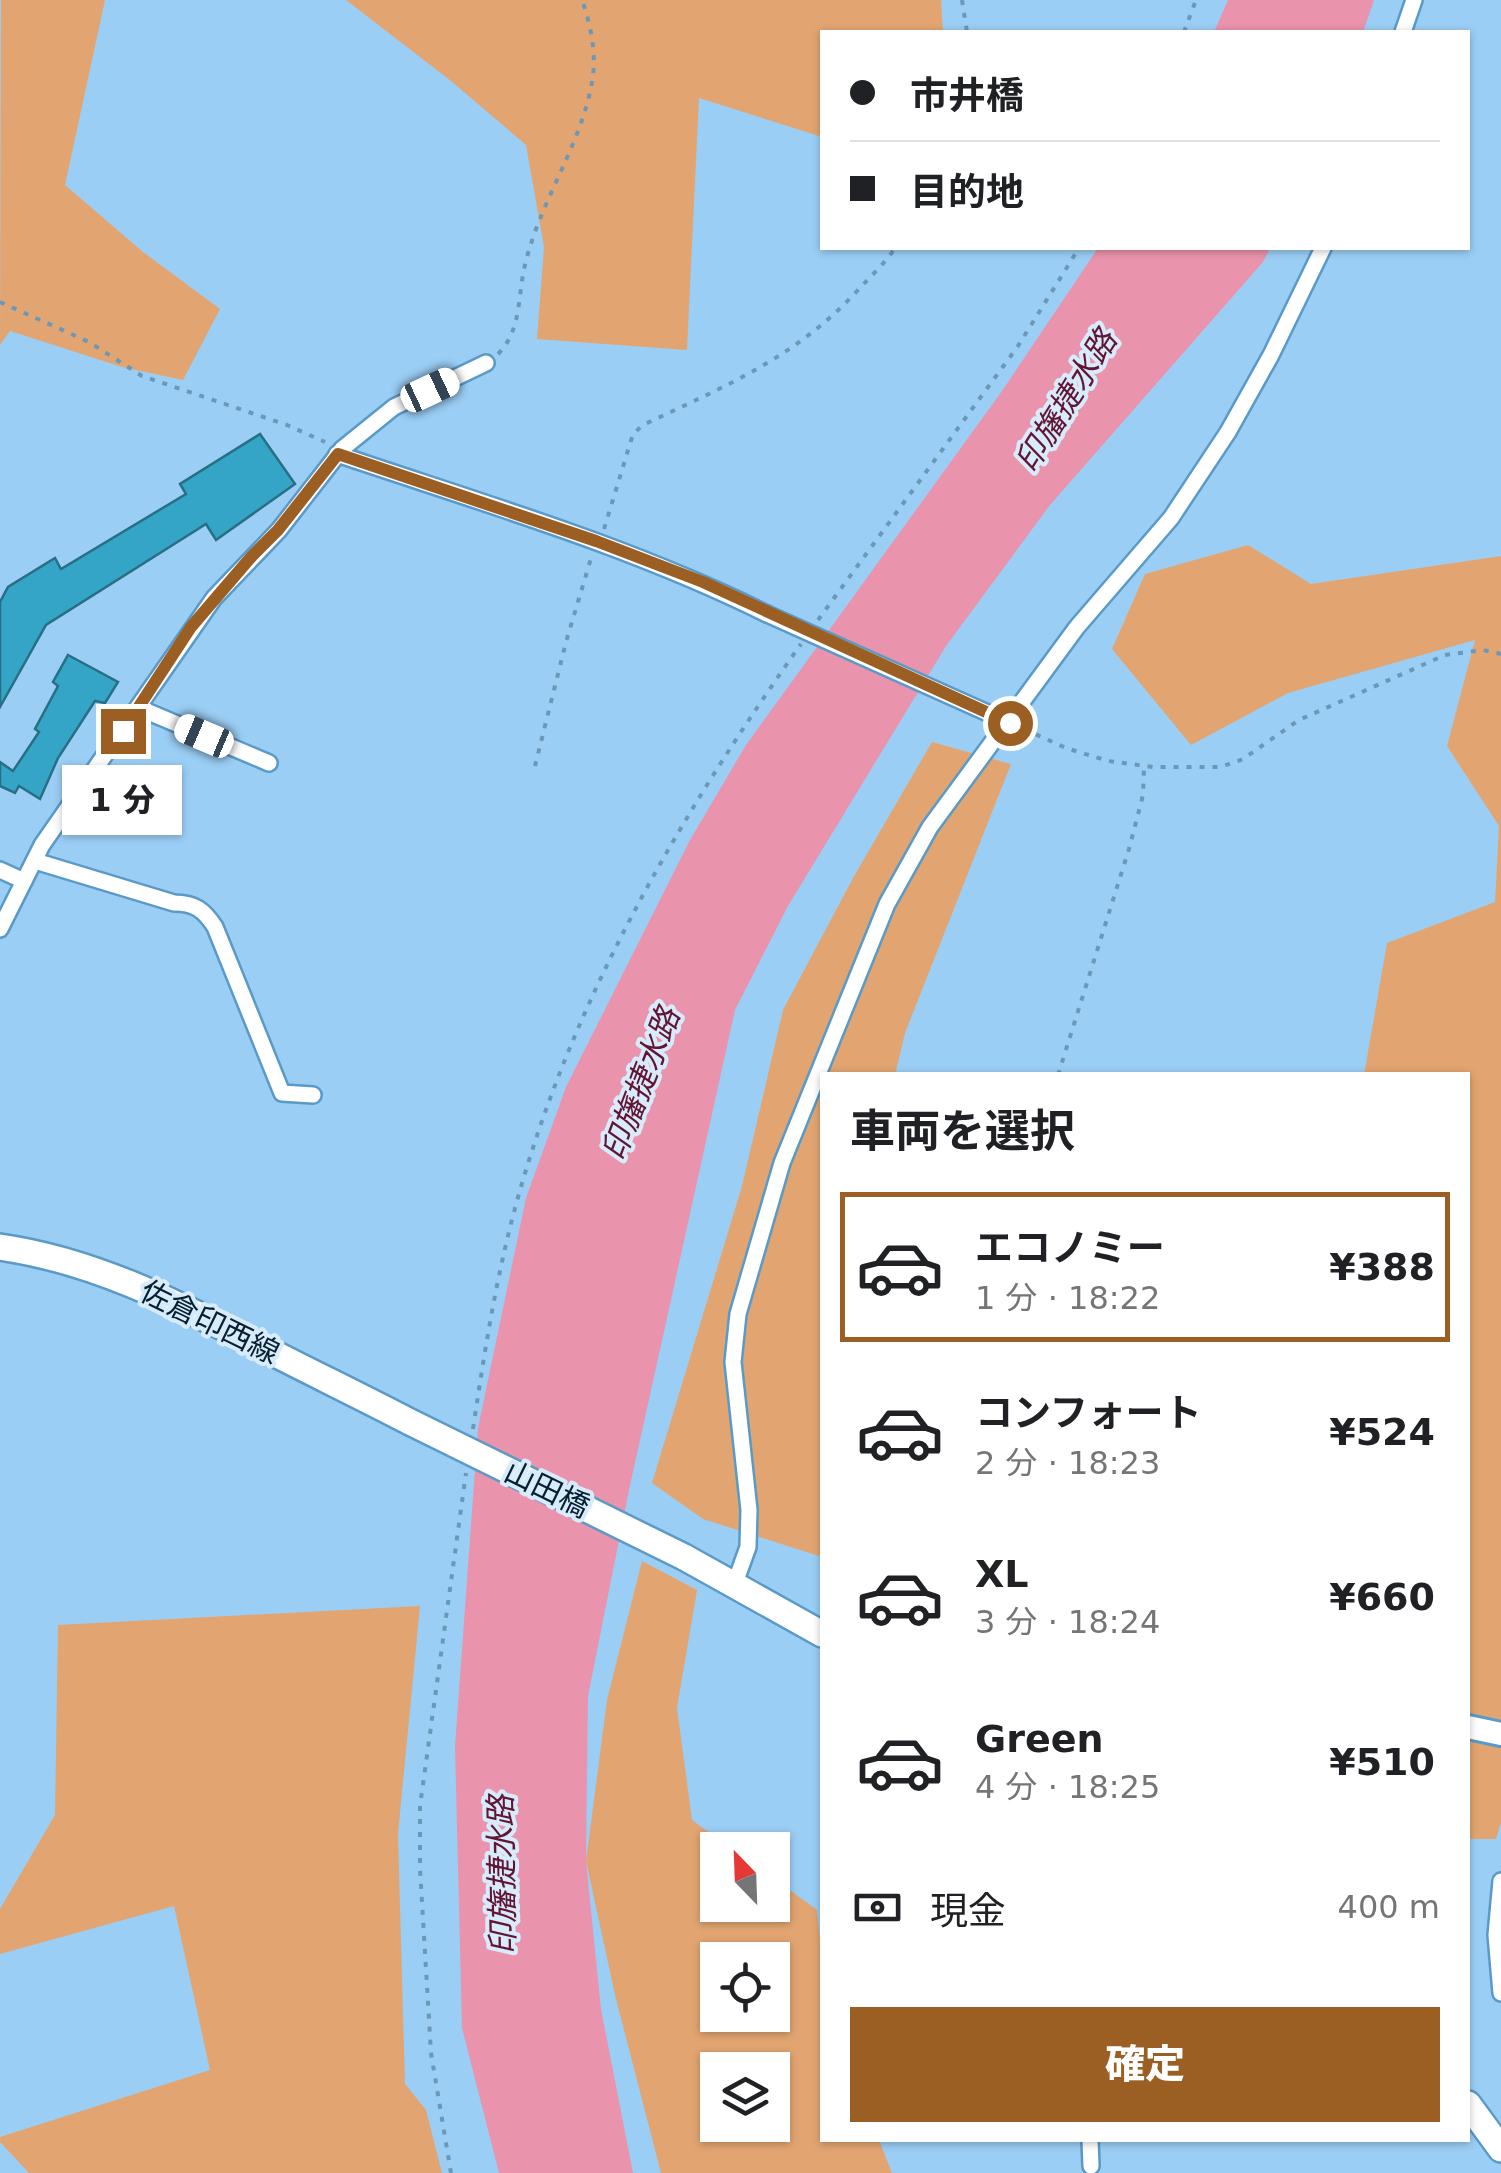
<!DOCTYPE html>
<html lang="ja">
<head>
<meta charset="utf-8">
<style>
	:root { --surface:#fff; --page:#f2f2f2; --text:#202124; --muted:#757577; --line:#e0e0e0; --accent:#9c5f23 }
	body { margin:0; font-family:"DejaVu Sans","Noto Sans JP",sans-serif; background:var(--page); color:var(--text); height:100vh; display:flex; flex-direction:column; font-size:38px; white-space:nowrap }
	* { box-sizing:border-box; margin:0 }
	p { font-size:32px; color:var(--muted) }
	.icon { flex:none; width:55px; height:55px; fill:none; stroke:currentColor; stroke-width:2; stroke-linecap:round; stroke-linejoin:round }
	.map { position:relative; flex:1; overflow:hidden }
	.drawer { position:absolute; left:820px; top:1072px; width:650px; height:1070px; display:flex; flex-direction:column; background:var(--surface); border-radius:0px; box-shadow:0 2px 8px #0004 }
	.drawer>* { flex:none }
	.top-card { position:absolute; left:820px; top:30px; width:650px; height:220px; border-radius:0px; box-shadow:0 2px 8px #0004; display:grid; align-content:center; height:220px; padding:0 30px; background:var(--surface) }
	.needle { width:65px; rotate:337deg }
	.buttons { position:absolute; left:700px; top:1832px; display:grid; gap:20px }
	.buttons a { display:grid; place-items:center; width:90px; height:90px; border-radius:0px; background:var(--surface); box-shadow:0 2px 8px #0004; font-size:50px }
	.end { position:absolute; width:45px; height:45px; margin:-22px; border:12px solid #9c5f23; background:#fff; box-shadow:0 0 0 5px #fff }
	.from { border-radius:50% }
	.bubble { position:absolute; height:70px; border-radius:0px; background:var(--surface); box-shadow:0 2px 8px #0004; font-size:32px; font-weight:800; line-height:70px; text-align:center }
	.car { position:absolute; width:30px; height:60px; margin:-30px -15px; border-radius:12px; box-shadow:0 0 8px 2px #0007; background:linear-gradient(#fff 24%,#345 0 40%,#fff 0 76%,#345 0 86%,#fff 0) }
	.top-card b { display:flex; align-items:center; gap:35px; height:95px; font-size:38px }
	.top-card b+b { border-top:2px solid var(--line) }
	.top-card i { width:25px; height:25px; background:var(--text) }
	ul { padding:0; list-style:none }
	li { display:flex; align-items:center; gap:30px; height:150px; margin:0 20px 15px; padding:0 10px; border:5px solid transparent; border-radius:0px }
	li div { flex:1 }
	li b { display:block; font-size:38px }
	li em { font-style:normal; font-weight:800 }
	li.current { border-color:var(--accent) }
	li>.icon { width:90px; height:90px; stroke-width:1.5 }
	h2 { padding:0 30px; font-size:45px; line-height:120px }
	.pay { display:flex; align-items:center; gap:25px; height:110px; padding:0 30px; font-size:38px }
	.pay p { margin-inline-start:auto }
	.action { display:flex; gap:20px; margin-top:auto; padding:20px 30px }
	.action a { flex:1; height:115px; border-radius:0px; background:var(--accent); color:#fff; font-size:40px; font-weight:800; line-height:115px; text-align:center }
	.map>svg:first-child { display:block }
	.green { fill:#e2a571; fill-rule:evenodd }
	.water { fill:#ea93ac }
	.building { fill:#34a5c6; stroke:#286f84; stroke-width:2.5 }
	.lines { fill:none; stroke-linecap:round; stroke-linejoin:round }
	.street-casing { stroke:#599ac8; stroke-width:20 }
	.secondary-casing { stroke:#599ac8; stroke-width:28 }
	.primary-casing { stroke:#599ac8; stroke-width:30 }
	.path { stroke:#6c98b8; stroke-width:4; stroke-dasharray:5 8; stroke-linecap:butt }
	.street { stroke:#fff; stroke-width:15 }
	.secondary { stroke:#fff; stroke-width:22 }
	.primary { stroke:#fff; stroke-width:25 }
	.street-bridge-casing { stroke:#599ac8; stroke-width:20; stroke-linecap:butt }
	.primary-bridge-casing { stroke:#599ac8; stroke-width:30; stroke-linecap:butt }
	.street-bridge { stroke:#fff; stroke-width:15 }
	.primary-bridge { stroke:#fff; stroke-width:25 }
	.route { stroke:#9c5f23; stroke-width:12 }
	.labels { text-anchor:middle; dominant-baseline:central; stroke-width:8; stroke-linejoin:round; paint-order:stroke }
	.street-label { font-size:30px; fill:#052032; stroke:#d8ebfa }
	.water-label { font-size:32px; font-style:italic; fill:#611433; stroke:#d8ebfa }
</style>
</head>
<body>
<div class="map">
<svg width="1501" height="2173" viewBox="0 0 1501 2173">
	<rect width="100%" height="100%" fill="#9bcef5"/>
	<g class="green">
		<path d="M1,0H105L65,185L143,252L220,309L183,380L122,367L10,331L0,345Z"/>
		<path d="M346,0H941L943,32H822V137L699,98L687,350L537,339L544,247L526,145L451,81Z"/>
		<path d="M1248,545L1311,584L1501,556V1823L1496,1839H1468V1075H1364L1387,943L1495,902L1499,826L1447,746L1475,640L1288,693L1191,745L1112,649L1145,574Z"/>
		<path d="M932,742L1011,764L905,1033L895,1075H822V1557L703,1519L652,1483L742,1186L783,1010L853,878Z"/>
		<path d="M642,1561L697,1590L677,1708L692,1820L733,1850H718V1905H772L773,1878L817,1910L822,1959V2140H879L892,2173H661L615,1995L586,1861L607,1700ZM718,1960H772V2015H718ZM718,2070H772V2125H718Z"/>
		<path d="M420,1606L398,1834L405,2084L426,2110L442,2173H29L0,2142V2137L210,2070L174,1906L0,1954V1909L55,1815L58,1625Z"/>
	</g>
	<g class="water">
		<path d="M1228,0H1374L1363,32H1214Z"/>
		<path d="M1098,248H1270L1263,262L1050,505L946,646L788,906L735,1010L629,1490L588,1696L586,1861L601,2009L633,2173H499L462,2028L455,1746L478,1428L526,1198L566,1087L690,840L746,745L1002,391Z"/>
	</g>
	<g class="building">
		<path d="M260,434L295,484L216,540L206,524L46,625L0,707V602L8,587L55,558L61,569L186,494L180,484Z"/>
		<path d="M68,655L118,682L105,703L95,701L58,758L40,799L19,786L15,793L0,786V762L13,771L39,732L35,729L58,686L53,682Z"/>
	</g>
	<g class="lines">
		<defs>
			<g id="street">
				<path d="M1403,32L1414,0"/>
				<path d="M337,454C482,503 630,546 767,614"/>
				<path d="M139,708L269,763"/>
				<path d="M35,861L174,903C195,903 204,910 215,927L282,1093L313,1095"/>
				<path d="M0,870L24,881"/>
				<path d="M0,929L42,845L214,598L279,530L342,449L394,407L486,363"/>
				<path d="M735,1583L748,1547L749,1510L733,1362L738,1314L782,1163L887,904L930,827L1077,627L1171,518L1228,432L1271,355L1323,248"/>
				<path d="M1501,1881L1496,1935L1501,1993"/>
				<path d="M1090,2140L1091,2166"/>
			</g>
			<path id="secondary" d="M1468,1727L1501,1734"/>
			<g id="primary">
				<path d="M0,1247C91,1260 171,1300 252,1342C304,1369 358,1395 410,1422"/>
				<path d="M684,1557L822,1634"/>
				<path d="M1468,2104L1501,2149"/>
			</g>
		</defs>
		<use href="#street" class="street-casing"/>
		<use href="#secondary" class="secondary-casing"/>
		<use href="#primary" class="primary-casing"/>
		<g class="path">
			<path d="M962,0L967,32"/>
			<path d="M1184,32L1196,0"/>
			<path d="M0,302L89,342L142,376L287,425L325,442"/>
			<path d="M498,354C523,329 517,293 526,261C541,200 581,145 592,82C597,56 591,25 582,0"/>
			<path d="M604,529L633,434L643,425C725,386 796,358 859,289C871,276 885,263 895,248"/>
			<path d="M818,620L1018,346L1079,248"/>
			<path d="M1024,729L1066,748L1108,761L1153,767H1221L1243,759L1299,720L1445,655L1483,650L1501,654"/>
			<path d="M535,766L566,642L592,555"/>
			<path d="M1058,1075L1129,849L1143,795L1144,767"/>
			<path d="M473,1429C484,1355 495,1284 514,1212C569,1005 678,818 801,644"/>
			<path d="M451,2173L431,2053L420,1869V1806L466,1473"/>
		</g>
		<use href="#street" class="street"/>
		<use href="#secondary" class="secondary"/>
		<use href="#primary" class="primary"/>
		<defs>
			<path id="street-bridge" d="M767,614L1010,723"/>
			<path id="primary-bridge" d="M410,1422L684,1557"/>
		</defs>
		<use href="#street-bridge" class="street-bridge-casing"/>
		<use href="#primary-bridge" class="primary-bridge-casing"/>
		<use href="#street-bridge" class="street-bridge"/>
		<use href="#primary-bridge" class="primary-bridge"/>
	</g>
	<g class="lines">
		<path class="route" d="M123,731L191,627L252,556L278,530L338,454L596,541L703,582L1010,723"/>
	</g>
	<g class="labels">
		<g class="street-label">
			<text transform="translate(210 1322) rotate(26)">佐倉印西線</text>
			<text transform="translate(547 1489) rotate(26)">山田橋</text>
		</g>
		<g class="water-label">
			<text transform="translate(1066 401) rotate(-58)">印旛捷水路</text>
			<text transform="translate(641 1084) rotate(-69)">印旛捷水路</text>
			<text transform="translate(502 1875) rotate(-91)">印旛捷水路</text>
		</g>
	</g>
</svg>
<div class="buttons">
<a><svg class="needle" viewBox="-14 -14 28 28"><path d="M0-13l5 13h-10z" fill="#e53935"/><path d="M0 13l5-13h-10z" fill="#757577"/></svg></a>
<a><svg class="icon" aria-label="locate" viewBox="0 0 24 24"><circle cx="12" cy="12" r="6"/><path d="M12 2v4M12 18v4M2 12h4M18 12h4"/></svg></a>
<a><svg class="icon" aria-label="layers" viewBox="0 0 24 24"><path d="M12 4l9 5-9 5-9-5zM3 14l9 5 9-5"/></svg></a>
</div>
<i class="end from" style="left:1010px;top:723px"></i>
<i class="end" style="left:123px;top:731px"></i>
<div class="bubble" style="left:62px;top:765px;width:120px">1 分</div>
<i class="car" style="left:430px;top:390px;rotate:65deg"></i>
<i class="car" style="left:204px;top:736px;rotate:293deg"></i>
<div class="top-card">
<b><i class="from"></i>市井橋</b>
<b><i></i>目的地</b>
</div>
<section class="drawer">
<h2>車両を選択</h2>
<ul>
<li class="current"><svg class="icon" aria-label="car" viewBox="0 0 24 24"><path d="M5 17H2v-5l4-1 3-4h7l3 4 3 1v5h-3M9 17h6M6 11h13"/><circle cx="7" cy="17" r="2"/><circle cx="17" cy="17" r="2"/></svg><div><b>エコノミー</b><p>1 分 · 18:22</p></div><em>¥388</em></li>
<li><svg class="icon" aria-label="car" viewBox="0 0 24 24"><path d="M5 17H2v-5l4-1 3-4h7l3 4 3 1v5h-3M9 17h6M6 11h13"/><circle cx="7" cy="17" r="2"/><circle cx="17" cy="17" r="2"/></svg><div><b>コンフォート</b><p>2 分 · 18:23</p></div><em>¥524</em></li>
<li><svg class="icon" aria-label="car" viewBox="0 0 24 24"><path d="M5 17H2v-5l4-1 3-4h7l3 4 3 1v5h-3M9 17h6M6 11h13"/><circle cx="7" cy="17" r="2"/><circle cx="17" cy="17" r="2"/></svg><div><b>XL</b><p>3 分 · 18:24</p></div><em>¥660</em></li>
<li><svg class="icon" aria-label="car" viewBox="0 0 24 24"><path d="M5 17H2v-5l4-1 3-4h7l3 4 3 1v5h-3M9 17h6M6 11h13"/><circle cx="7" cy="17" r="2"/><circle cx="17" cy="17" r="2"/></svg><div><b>Green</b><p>4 分 · 18:25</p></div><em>¥510</em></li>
</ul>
<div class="pay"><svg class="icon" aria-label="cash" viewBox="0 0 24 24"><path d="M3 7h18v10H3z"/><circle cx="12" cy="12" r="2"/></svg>現金<p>400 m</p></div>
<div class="action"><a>確定</a></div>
</section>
</div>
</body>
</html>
